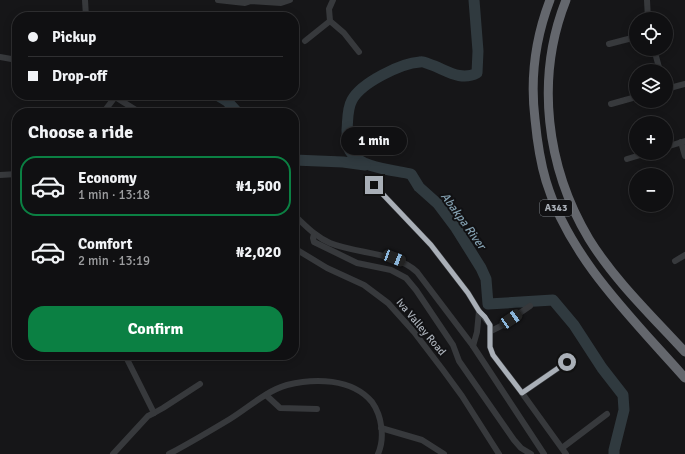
<!DOCTYPE html>
<html lang="en">
<head>
<meta charset="utf-8">
<style>
	:root { --surface:#101012; --page:#19191b; --text:#f1f3f6; --muted:#9c9d9f; --line:#303032; --accent:#0b8043 }
	body { margin:0; font-family:Signika,sans-serif; background:var(--page); color:var(--text); height:100vh; display:flex; flex-direction:column; font-size:15px; white-space:nowrap }
	* { box-sizing:border-box; margin:0 }
	p { font-size:13px; color:var(--muted) }
	.icon { flex:none; width:22px; height:22px; fill:none; stroke:currentColor; stroke-width:2; stroke-linecap:round; stroke-linejoin:round }
	.map { position:relative; flex:1; overflow:hidden }
	.drawer { position:absolute; left:12px; top:108px; width:287px; height:252px; display:flex; flex-direction:column; background:var(--surface); border-radius:16px; box-shadow:0 2px 10px #0003,0 0 0 1px var(--line) }
	.drawer>* { flex:none }
	.top-card { position:absolute; left:12px; top:12px; width:287px; height:88px; border-radius:16px; box-shadow:0 2px 10px #0003,0 0 0 1px var(--line); display:grid; align-content:center; height:88px; padding:0 16px; background:var(--surface) }
	.fabs { position:absolute; left:629px; top:12px; display:grid; gap:8px }
	.fabs a { display:grid; place-items:center; width:44px; height:44px; border-radius:50%; background:var(--surface); box-shadow:0 2px 10px #0003,0 0 0 1px var(--line); font-size:20px }
	.end { position:absolute; width:18px; height:18px; margin:-9px; border:5px solid #a9afb7; background:#111; box-shadow:0 0 0 2px #111 }
	.from { border-radius:50% }
	.bubble { position:absolute; height:28px; border-radius:14px; background:var(--surface); box-shadow:0 2px 10px #0003,0 0 0 1px var(--line); font-size:13px; font-weight:800; line-height:28px; text-align:center }
	.car { position:absolute; width:12px; height:24px; margin:-12px -6px; border-radius:5px; box-shadow:0 0 3px 1px #0007; background:linear-gradient(#222 24%,#8ab4d8 0 40%,#222 0 76%,#8ab4d8 0 86%,#222 0) }
	.top-card b { display:flex; align-items:center; gap:14px; height:38px; font-size:15px }
	.top-card b+b { border-top:1px solid var(--line) }
	.top-card i { width:10px; height:10px; background:var(--text) }
	ul { padding:0; list-style:none }
	li { display:flex; align-items:center; gap:12px; height:60px; margin:0 8px 6px; padding:0 8px; border:2px solid transparent; border-radius:16px }
	li div { flex:1 }
	li b { display:block; font-size:15px }
	li em { font-style:normal; font-weight:800 }
	li.active { border-color:var(--accent) }
	li>.icon { width:36px; height:36px; stroke-width:1.5 }
	h2 { padding:0 16px; font-size:18px; line-height:48px }
	.button { display:flex; gap:8px; margin-top:auto; padding:8px 16px }
	.button a { flex:1; height:46px; border-radius:16px; background:var(--accent); color:#fff; font-size:16px; font-weight:800; line-height:46px; text-align:center }
	.map>svg:first-child { display:block }
	.lines { fill:none; stroke-linecap:round; stroke-linejoin:round }
	.river { stroke:#303a3f; stroke-width:11 }
	.minor { stroke:#37393c; stroke-width:6 }
	.highway { stroke:#64676d; stroke-width:9 }
	.route { stroke:#a9afb7; stroke-width:5 }
	.labels { text-anchor:middle; dominant-baseline:central; stroke-width:4; stroke-linejoin:round; paint-order:stroke }
	.shield { fill:#111113; stroke:#7b8086; stroke-width:1 }
	.shield-label { font-size:10px; font-weight:bold; fill:#a9afb7 }
	.street-label { font-size:11px; fill:#a9afb7; stroke:#111113 }
	.water-label { font-size:12px; font-style:italic; fill:#839faf; stroke:#111113 }
</style>
</head>
<body>
<div class="map">
<svg width="685" height="454" viewBox="0 0 685 454">
	<rect width="100%" height="100%" fill="#161618"/>
	<g class="lines">
		<g class="river">
			<path d="M474,0L478,51L477,73C460,82 445,69 429,64C426,63 423,61 420,62C401,63 361,83 352,100C347,109 348,119 347,130C347,137 347,144 350,151C359,168 394,170 411,174L419,187L438,204L456,228L481,268L486,279L488,304L553,300L574,325L602,368L623,395L624,410L614,450V454"/>
			<path d="M217,95L227,101L238,113"/>
			<path d="M294,160L343,162L365,165"/>
		</g>
		<g class="minor">
			<path d="M85,0L86,17"/>
			<path d="M218,0L245,3L251,1L281,3L290,0"/>
			<path d="M333,0L329,9L330,21L344,33L359,52"/>
			<path d="M647,0L648,19"/>
			<path d="M305,41L330,21"/>
			<path d="M609,44L636,37"/>
			<path d="M654,49L660,71"/>
			<path d="M0,57L17,60"/>
			<path d="M666,89L685,84"/>
			<path d="M112,95L136,110L145,113"/>
			<path d="M611,104L636,97"/>
			<path d="M103,113L115,97"/>
			<path d="M681,142L685,156"/>
			<path d="M666,147L685,141"/>
			<path d="M627,159L647,153"/>
			<path d="M0,175L17,174"/>
			<path d="M374,185L431,245L468,293L479,311L477,332L473,346"/>
			<path d="M294,215C306,226 316,237 330,243C357,254 396,252 417,272L473,346L544,454"/>
			<path d="M314,234L313,238L314,242L357,263L391,270L406,278L416,290L453,345L459,361L514,440L521,448L531,454"/>
			<path d="M294,248L327,268L364,285L388,303L414,332L443,370L462,396L499,454"/>
			<path d="M675,261L685,255"/>
			<path d="M479,311L490,325V347L493,355L522,393L566,454"/>
			<path d="M491,331L501,326L530,306"/>
			<path d="M125,355L154,413L163,408L200,384"/>
			<path d="M522,393L567,362"/>
			<path d="M266,395L280,408L317,409"/>
			<path d="M381,428L422,440L444,454"/>
			<path d="M562,448L607,414"/>
			<path d="M113,454L148,416L154,413"/>
			<path d="M169,454C190,443 210,431 230,419C248,408 266,391 287,385C314,378 352,378 372,402C382,416 385,438 378,454"/>
		</g>
		<g class="highway">
			<path d="M550,0C535,39 530,78 535,119C537,140 540,161 546,181C569,258 633,319 685,378"/>
			<path d="M566,0C535,78 546,167 589,239C615,281 652,316 685,352"/>
		</g>
	</g>
	<g class="lines">
		<path class="route" d="M374,185L431,245L468,293L479,311L485,317L490,325V347L493,355L522,393L567,362"/>
	</g>
	<g class="labels">
		<rect class="shield" x="540" y="200" width="32" height="16" rx="3"/>
		<g class="shield-label">
			<text x="556" y="208">A343</text>
		</g>
		<g class="street-label">
			<text transform="translate(421 327) rotate(50)">Iva Valley Road</text>
		</g>
		<g class="water-label">
			<text transform="translate(463 221) rotate(54)">Abakpa River</text>
		</g>
	</g>
</svg>
<div class="fabs">
<a><svg class="icon" aria-label="locate" viewBox="0 0 24 24"><circle cx="12" cy="12" r="6"/><path d="M12 2v4M12 18v4M2 12h4M18 12h4"/></svg></a>
<a><svg class="icon" aria-label="layers" viewBox="0 0 24 24"><path d="M12 4l9 5-9 5-9-5zM3 14l9 5 9-5"/></svg></a>
<a>+</a>
<a>−</a>
</div>
<i class="end from" style="left:567px;top:362px"></i>
<i class="end" style="left:374px;top:185px"></i>
<div class="bubble" style="left:341px;top:127px;width:66px">1 min</div>
<i class="car" style="left:394px;top:258px;rotate:111deg"></i>
<i class="car" style="left:511px;top:319px;rotate:56deg"></i>
<div class="top-card">
<b><i class="from"></i>Pickup</b>
<b><i></i>Drop-off</b>
</div>
<section class="drawer">
<h2>Choose a ride</h2>
<ul>
<li class="active"><svg class="icon" aria-label="car" viewBox="0 0 24 24"><path d="M5 17H2v-5l4-1 3-4h7l3 4 3 1v5h-3M9 17h6M6 11h13"/><circle cx="7" cy="17" r="2"/><circle cx="17" cy="17" r="2"/></svg><div><b>Economy</b><p>1 min · 13:18</p></div><em>₦1,500</em></li>
<li><svg class="icon" aria-label="car" viewBox="0 0 24 24"><path d="M5 17H2v-5l4-1 3-4h7l3 4 3 1v5h-3M9 17h6M6 11h13"/><circle cx="7" cy="17" r="2"/><circle cx="17" cy="17" r="2"/></svg><div><b>Comfort</b><p>2 min · 13:19</p></div><em>₦2,020</em></li>
</ul>
<div class="button"><a>Confirm</a></div>
</section>
</div>
</body>
</html>
